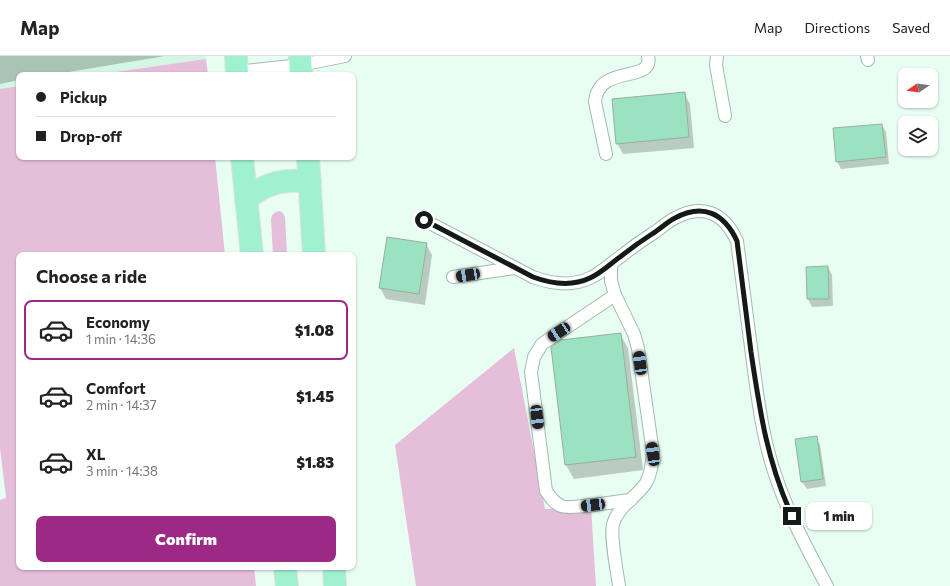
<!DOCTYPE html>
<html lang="en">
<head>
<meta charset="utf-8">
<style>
	:root { --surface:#fff; --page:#f2f2f2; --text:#222; --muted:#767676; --line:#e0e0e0; --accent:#9c2986 }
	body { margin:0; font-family:Commissioner,sans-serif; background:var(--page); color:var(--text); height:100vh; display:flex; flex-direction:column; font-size:15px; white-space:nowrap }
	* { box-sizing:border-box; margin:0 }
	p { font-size:13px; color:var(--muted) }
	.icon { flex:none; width:22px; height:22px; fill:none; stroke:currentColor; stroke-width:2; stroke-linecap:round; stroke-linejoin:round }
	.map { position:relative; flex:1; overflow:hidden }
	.side { position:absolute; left:16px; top:196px; width:340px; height:318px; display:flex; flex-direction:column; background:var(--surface); border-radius:8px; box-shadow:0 1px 3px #0004 }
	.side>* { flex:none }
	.hud { position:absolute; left:16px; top:16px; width:340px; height:88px; border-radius:8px; box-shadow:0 1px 3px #0004; display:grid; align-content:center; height:88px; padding:0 20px; background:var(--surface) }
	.needle { width:26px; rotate:257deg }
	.tools { position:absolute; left:898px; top:12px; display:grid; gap:8px }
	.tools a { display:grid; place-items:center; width:40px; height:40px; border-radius:8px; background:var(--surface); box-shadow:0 1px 3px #0004; font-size:20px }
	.end { position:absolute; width:18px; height:18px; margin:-9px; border:5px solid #121b17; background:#fff; box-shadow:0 0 0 2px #fff }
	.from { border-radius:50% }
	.bubble { position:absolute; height:28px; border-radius:8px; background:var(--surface); box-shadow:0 1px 3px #0004; font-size:13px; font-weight:800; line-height:28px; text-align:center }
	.car { position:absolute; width:12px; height:24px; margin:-12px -6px; border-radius:5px; box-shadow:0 0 3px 1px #0007; background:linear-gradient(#222 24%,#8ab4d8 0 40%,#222 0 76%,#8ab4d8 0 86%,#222 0) }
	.hud b { display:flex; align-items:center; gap:14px; height:38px; font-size:15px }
	.hud b+b { border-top:1px solid var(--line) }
	.hud i { width:10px; height:10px; background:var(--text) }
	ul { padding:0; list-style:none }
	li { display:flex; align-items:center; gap:12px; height:60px; margin:0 8px 6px; padding:0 12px; border:2px solid transparent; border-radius:8px }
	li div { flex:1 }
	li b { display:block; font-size:15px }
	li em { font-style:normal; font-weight:800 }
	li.active { border-color:var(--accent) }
	li>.icon { width:36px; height:36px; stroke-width:1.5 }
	h2 { padding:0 20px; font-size:18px; line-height:48px }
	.cta { display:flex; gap:8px; margin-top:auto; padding:8px 20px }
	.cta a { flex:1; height:46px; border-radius:8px; background:var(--accent); color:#fff; font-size:16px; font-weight:800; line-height:46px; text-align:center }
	header { display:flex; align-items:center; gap:24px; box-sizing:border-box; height:56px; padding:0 20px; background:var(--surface); border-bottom:1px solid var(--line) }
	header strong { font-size:19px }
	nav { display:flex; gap:22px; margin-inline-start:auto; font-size:14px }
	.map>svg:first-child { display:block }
	.built { fill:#d4f6e4 }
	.green { fill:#e5beda }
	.shadow { fill:#0003 }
	.building { fill:#9be2c0; stroke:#96afa2 }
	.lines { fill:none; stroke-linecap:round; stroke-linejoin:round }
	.lane-casing { stroke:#a1baad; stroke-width:14 }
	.primary-casing { stroke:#dedfdf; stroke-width:24 }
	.lane { stroke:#fff; stroke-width:12 }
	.primary { stroke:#a0f1d0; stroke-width:22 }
	.route { stroke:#121b17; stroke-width:5 }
</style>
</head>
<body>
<header>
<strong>Map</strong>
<nav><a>Map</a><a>Directions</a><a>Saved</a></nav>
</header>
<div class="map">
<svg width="950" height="530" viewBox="0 0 950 530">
	<rect width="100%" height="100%" fill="#e9fef3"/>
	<path class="built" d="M0,0H206V3L94,19H19V30L0,33Z"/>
	<g class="green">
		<path d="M206,3L208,19H94Z"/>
		<path d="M19,30V101H215L225,199H19V511H254L256,530H0V444L6,442L0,392V33Z"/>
		<path d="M280,155L283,157L285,161L287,199H273L271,163C272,158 274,156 280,155Z"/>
		<path d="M514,292L545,453L591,451L596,530H416L395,389Z"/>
	</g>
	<g class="shadow">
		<path d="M0,0H165L51,19H19V24L0,28Z"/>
		<path d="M684,37L690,48L694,92L623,98L617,87Z"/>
		<path d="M882,69L886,76L889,108L841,113L837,105Z"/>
		<path d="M388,182L426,188L432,199L425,249L386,243L380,232Z"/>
		<path d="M828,211L832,219L833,250L812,251L808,243L807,212Z"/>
		<path d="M620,278L628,292L643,414L574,423L566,409L552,291Z"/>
		<path d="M816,381L820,389L826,430L807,433L802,426Z"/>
	</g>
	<g class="building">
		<path d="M685,36L689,81L616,88L612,43Z"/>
		<path d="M882,68L886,101L836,106L833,72Z"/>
		<path d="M387,181L427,187L419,238L379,232Z"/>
		<path d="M828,210L829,243H807L806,211Z"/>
		<path d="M621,277L636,401L565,409L551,291L561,284Z"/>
		<path d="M817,380L823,423L801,426L795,383Z"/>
	</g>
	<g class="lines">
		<defs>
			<g id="lane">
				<path d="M717,0L716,9L725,60"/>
				<path d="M867,0L868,4"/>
				<path d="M236,16L300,9L345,0"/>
				<path d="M606,98L595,46C598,7 655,28 648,0"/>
				<path d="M424,164L533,221C552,228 571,231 590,222C601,217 610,208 620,201C630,193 641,185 652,178C660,173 667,166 675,162C703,147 724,157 737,185C742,223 747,261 752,299C757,336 761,373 772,409C785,452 806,491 827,530"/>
				<path d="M611,208V225L615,239L634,278L638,292L653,397C652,408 651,418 646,427C636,442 618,450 613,468C610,483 617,514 619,530"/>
				<path d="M453,221L514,212"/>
				<path d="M615,239L542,288L534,301L531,316L546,435C550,441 554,447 561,450C571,454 617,445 631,444"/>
			</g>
			<g id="primary">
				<path d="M236,0L237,19"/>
				<path d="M300,0L301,19"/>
				<path d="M242,101L252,199"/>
				<path d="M308,101L314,199"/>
				<path d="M246,143C267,127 283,122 310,126"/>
				<path d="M285,511L287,530"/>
				<path d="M334,511L335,530"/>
			</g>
		</defs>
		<use href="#lane" class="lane-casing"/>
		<use href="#primary" class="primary-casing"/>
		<use href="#lane" class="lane"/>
		<use href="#primary" class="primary"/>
	</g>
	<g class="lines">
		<path class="route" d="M424,164L533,221C552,228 571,231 590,222C601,217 610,208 620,201C630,193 641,185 652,178C660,173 667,166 675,162C703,147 724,157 737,185C742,222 746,259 751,296C760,356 767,405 792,460"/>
	</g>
</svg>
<div class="tools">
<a><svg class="needle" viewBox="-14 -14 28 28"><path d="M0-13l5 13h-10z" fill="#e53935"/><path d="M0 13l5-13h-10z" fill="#767676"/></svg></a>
<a><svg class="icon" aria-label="layers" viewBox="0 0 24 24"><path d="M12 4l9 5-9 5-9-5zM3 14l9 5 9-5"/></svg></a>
</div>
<i class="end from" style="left:424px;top:164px"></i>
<i class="end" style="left:792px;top:460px"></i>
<div class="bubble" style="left:806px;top:446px;width:66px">1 min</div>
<i class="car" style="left:468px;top:219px;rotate:261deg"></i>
<i class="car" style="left:559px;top:276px;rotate:237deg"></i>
<i class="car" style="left:640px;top:307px;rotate:352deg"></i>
<i class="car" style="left:537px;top:361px;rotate:173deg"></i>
<i class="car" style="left:653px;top:398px;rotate:352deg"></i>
<i class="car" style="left:593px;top:449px;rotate:263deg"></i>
<div class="hud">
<b><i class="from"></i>Pickup</b>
<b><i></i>Drop-off</b>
</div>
<section class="side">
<h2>Choose a ride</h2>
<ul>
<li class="active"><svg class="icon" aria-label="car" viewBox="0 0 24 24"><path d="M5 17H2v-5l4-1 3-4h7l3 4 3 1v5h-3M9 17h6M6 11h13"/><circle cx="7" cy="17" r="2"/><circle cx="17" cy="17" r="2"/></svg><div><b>Economy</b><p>1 min · 14:36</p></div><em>$1.08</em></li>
<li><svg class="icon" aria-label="car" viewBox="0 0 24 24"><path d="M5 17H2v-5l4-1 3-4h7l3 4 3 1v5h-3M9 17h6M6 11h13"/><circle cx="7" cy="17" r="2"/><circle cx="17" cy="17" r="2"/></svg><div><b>Comfort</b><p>2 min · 14:37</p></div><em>$1.45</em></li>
<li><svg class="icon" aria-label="car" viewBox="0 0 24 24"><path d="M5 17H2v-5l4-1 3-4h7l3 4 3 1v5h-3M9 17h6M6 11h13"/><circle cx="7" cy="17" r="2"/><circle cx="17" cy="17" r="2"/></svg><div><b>XL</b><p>3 min · 14:38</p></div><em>$1.83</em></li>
</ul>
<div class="cta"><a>Confirm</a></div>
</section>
</div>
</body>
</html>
